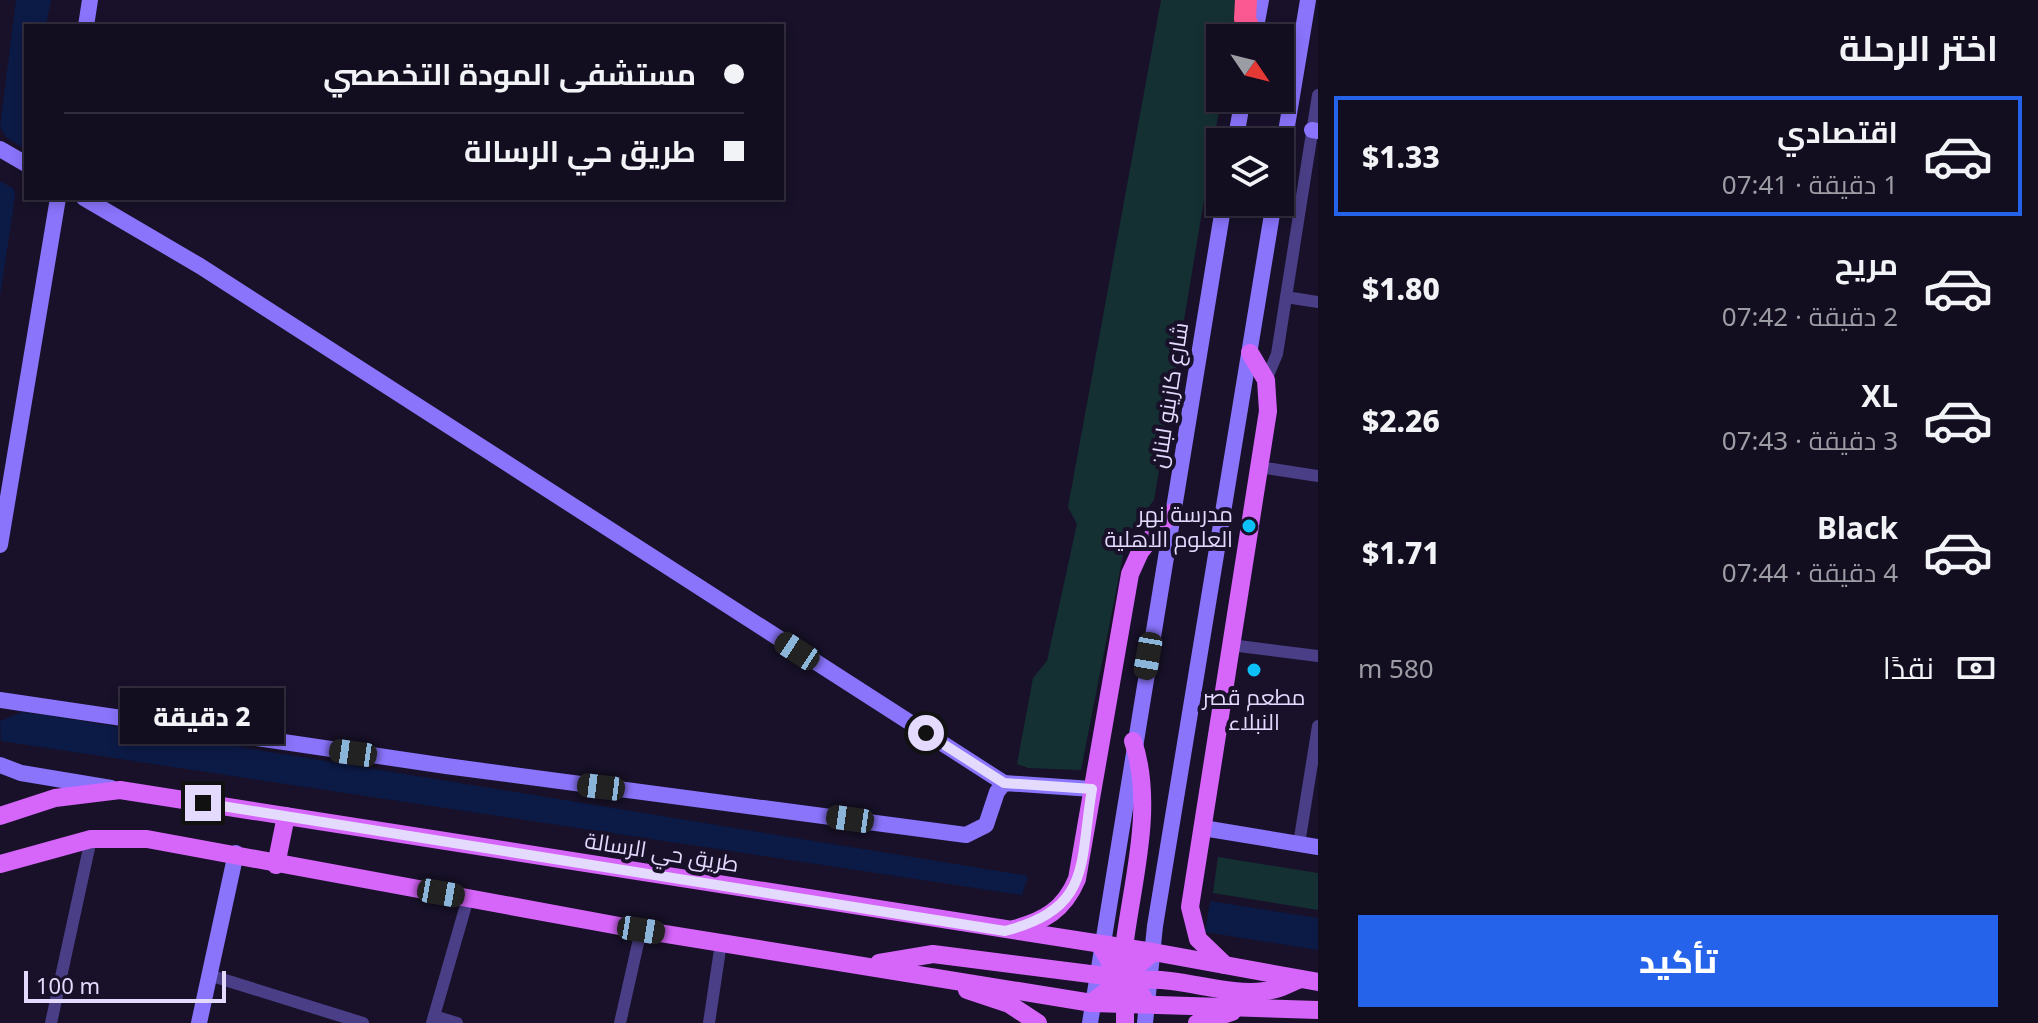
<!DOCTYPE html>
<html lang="ar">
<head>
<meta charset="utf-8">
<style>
	:root { --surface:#120d1f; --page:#1f1b2c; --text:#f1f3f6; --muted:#9c9ca4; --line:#312d3d; --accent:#2563eb }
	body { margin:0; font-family:"Noto Sans",Cairo,sans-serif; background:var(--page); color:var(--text); direction:rtl; height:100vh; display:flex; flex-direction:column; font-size:30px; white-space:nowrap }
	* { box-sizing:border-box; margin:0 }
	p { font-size:26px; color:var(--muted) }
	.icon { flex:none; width:44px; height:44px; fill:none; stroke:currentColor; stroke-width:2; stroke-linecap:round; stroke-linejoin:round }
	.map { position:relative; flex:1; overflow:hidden; direction:ltr }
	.drawer { display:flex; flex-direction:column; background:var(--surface); width:720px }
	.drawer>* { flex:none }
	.banner { position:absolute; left:24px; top:24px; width:760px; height:176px; border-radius:0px; box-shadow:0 4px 12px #0003,0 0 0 2px var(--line); direction:rtl; display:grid; align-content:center; height:176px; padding:0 40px; background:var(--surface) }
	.needle { width:52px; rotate:125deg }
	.tools { position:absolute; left:1206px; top:24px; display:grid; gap:16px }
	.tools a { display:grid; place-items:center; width:88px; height:88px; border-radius:0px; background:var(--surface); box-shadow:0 4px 12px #0003,0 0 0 2px var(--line); font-size:40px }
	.scale { position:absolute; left:24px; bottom:20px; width:202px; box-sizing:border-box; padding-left:8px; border:4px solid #e3dafe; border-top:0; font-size:22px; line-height:28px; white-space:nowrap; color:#e3dafe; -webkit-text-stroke:6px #181129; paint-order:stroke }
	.end { position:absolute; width:36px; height:36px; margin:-18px; border:10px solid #e3dafe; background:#111; box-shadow:0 0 0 4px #111 }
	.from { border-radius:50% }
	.bubble { position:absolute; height:56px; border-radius:0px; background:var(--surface); box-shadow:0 4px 12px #0003,0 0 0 2px var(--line); font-size:26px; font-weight:800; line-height:56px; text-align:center; direction:rtl }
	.car { position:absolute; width:24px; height:48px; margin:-24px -12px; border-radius:10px; box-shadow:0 0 6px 2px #0007; background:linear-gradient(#222 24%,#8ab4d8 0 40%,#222 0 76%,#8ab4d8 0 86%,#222 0) }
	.banner b { display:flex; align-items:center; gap:28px; height:76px; font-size:30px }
	.banner b+b { border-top:2px solid var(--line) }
	.banner i { width:20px; height:20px; background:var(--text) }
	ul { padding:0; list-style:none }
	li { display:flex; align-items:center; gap:24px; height:120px; margin:0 16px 12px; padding:0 24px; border:4px solid transparent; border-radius:0px }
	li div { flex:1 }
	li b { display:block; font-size:30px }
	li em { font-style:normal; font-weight:800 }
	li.on { border-color:var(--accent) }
	li>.icon { width:72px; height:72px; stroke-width:1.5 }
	h2 { padding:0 40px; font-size:36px; line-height:96px }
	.pay { display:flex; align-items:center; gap:20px; height:88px; padding:0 40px; font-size:30px }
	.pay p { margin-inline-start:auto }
	.button { display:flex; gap:16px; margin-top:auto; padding:16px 40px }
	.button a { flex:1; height:92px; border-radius:0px; background:var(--accent); color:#fff; font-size:32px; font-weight:800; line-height:92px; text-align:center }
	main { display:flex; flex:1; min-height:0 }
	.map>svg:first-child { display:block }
	.green { fill:#143033 }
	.water { fill:#0c1a46 }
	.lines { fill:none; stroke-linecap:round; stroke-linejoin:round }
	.street { stroke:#4a3e86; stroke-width:12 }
	.secondary { stroke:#8974fb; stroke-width:16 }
	.primary { stroke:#d665fa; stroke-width:18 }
	.highway { stroke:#fa5991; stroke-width:22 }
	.route { stroke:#e3dafe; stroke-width:10 }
	.poi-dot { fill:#0cc1f8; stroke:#181129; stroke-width:3 }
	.labels { text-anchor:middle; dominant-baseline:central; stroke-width:8; stroke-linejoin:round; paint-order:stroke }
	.street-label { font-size:22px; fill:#e3dafe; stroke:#181129 }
	.poi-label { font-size:22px; fill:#e3dafe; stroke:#181129; text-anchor:end }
</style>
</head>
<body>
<main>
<section class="drawer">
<h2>اختر الرحلة</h2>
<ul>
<li class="on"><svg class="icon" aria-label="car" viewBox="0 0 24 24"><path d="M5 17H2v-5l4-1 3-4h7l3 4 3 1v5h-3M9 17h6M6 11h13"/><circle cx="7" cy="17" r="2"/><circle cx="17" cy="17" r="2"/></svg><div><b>اقتصادي</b><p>1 دقيقة · 07:41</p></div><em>$1.33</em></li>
<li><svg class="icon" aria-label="car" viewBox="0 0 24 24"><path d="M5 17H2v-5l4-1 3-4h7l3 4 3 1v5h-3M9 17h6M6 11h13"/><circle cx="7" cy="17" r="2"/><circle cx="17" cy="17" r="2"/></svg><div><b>مريح</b><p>2 دقيقة · 07:42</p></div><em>$1.80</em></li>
<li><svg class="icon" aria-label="car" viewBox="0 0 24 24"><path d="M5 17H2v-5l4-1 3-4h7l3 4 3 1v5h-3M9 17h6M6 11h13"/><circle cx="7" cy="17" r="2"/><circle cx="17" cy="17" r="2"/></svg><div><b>XL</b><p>3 دقيقة · 07:43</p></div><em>$2.26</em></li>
<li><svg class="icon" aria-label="car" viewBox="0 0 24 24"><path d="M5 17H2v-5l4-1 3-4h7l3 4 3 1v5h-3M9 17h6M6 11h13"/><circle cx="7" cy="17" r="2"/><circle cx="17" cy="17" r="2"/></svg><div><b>Black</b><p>4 دقيقة · 07:44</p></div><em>$1.71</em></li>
</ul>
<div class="pay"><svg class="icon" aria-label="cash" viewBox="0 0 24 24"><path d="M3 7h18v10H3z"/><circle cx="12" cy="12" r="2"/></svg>نقدًا<p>580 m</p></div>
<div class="button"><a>تأكيد</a></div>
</section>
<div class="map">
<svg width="1318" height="1023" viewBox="0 0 1318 1023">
	<rect width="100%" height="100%" fill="#181129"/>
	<g class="green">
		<path d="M1161,0H1237L1231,38H1220L1221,98L1154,500L1127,535L1081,770L1028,768L1017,764L1033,678L1047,661L1077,524L1068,507Z"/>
		<path d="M1218,857L1318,873V910L1213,893Z"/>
	</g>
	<g class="water">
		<path d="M16,0H51L46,26H26L25,149L7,138L0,127Z"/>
		<path d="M0,181L14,189L15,196L0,297Z"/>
		<path d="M22,712L45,715L1028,876L1022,895L1,741L0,721Z"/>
		<path d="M1210,901L1318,918V950L1205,932Z"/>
	</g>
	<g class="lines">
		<g class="street">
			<path d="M1286,297L1318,302"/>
			<path d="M1266,380L1277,354L1318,95"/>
			<path d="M1259,467L1318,476"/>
			<path d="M1231,645L1318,656"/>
			<path d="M1299,844L1318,726"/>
			<path d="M209,975L363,1023"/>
			<path d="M434,1016L457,1023"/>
			<path d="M51,1023L91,839"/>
			<path d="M432,1023L468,898"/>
			<path d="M620,1023L641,930"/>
			<path d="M709,1023L721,943"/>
		</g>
		<g class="secondary">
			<path d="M86,26L90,0"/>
			<path d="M1254,38L1261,0"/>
			<path d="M1312,130L1318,131"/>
			<path d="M1235,142L1243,98"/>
			<path d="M0,149L26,164"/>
			<path d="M1280,168L1308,0"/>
			<path d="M84,198L200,266L1004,783"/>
			<path d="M0,545L58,198"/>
			<path d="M0,700L446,766L966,835L986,825L997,792L1004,783L1092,789"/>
			<path d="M0,765L21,773L111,788"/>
			<path d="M1203,828L1318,847"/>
			<path d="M199,1023L236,853"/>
			<path d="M1090,1023L1224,202"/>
			<path d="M1145,1023L1155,926L1274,202"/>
		</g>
		<g class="primary">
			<path d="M1133,741C1155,807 1132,881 1124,948L1128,972L1147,1004"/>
			<path d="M0,816L55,798L120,790L1153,952L1318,982"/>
			<path d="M0,864L91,839H147L641,930L1092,1003L1318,1010"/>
			<path d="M276,865L286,816"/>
			<path d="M1014,929C1044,921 1064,910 1077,879L1130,574L1140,552L1171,513"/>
			<path d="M1100,945L1125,988V1023"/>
			<path d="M879,963L933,954L1106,976L1134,969L1153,952"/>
			<path d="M1225,965L1198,939L1190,907L1268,411L1266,380L1250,353"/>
			<path d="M967,990L1009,1004L1038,1023"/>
			<path d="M1092,1003C1141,954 1208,999 1265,991C1278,990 1289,984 1300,979"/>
			<path d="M1197,1023L1232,1012"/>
		</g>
		<path class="highway" d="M1246,0L1245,19L1253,38"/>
	</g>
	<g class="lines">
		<path class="route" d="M203,803L1005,931C1092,908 1079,866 1092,789L1004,783L926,733"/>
	</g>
	<g class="poi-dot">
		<circle cx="1249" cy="526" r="8"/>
		<circle cx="1254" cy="670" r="8"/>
	</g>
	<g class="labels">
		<g class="street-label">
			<text transform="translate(1168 395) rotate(-81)">شارع كازينو لبنان</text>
			<text transform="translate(662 851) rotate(9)">طريق حي الرسالة</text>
		</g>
		<g class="poi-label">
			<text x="1233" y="513">مدرسة نهر<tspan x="1233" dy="25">العلوم الاهلية</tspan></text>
			<text x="1254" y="696" text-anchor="middle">مطعم قصر<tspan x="1254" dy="25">النبلاء</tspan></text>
		</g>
	</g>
</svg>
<div class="tools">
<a><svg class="needle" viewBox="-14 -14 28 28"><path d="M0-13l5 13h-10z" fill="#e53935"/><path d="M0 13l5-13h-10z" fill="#9c9ca4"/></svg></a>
<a><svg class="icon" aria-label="layers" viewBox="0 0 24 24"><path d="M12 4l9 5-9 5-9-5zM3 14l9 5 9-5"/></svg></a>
</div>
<div class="scale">100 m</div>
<i class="end from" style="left:926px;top:733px"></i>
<i class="end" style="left:203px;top:803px"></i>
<div class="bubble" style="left:120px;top:688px;width:164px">2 دقيقة</div>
<i class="car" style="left:797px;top:651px;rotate:303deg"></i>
<i class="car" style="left:1148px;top:656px;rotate:190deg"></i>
<i class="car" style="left:353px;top:753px;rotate:278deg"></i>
<i class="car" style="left:601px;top:787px;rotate:277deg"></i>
<i class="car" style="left:850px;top:819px;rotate:278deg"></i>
<i class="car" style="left:441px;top:893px;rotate:100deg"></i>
<i class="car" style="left:641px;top:930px;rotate:99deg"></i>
<div class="banner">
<b><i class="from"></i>مستشفى المودة التخصصي</b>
<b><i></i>طريق حي الرسالة</b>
</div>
</div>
</main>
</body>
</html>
